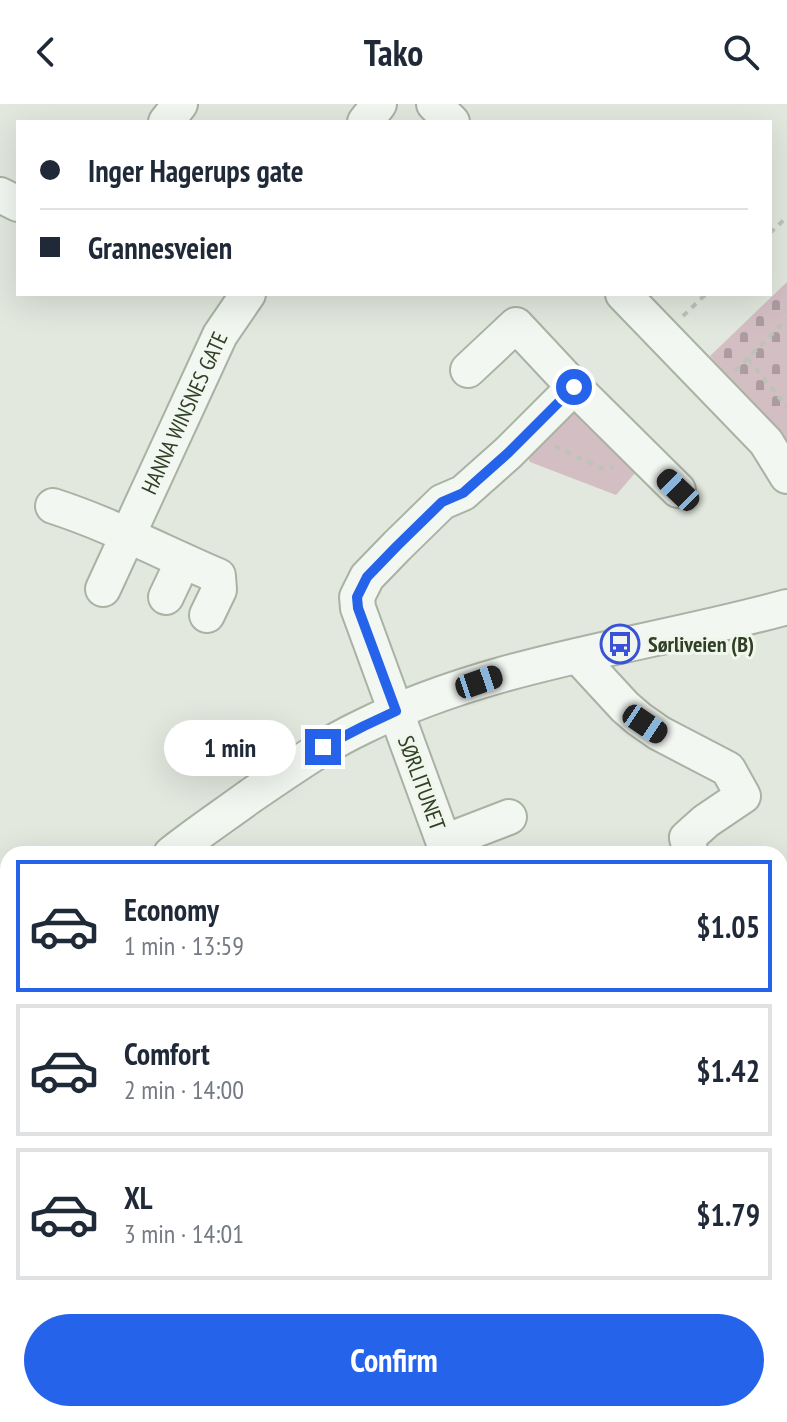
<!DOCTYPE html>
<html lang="en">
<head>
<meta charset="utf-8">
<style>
	:root { --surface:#fff; --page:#f2f2f3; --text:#1f2937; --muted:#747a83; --line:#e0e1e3; --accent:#2563eb }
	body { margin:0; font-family:"PT Sans Narrow",sans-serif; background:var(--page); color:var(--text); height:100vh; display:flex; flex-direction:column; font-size:30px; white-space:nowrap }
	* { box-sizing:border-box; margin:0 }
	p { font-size:26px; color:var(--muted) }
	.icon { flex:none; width:44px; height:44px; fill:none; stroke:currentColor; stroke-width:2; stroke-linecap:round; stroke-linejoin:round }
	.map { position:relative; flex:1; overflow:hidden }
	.side { position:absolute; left:0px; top:742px; width:788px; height:576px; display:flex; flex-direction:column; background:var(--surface); border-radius:24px 24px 0 0; box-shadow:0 8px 32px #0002 }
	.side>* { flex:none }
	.top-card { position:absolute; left:16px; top:16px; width:756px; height:176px; border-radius:0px; box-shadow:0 8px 32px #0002; display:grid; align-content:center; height:176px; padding:0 24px; background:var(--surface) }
	.end { position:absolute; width:36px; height:36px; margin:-18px; border:10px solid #2563eb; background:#fff; box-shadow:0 0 0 4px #fff }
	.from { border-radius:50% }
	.bubble { position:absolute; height:56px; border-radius:28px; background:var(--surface); box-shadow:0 8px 32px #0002; font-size:26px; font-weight:800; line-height:56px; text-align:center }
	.car { position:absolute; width:24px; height:48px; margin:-24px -12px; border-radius:10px; box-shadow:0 0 6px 2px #0007; background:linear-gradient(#222 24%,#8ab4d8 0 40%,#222 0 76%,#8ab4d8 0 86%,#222 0) }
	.top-card b { display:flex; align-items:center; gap:28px; height:76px; font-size:30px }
	.top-card b+b { border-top:2px solid var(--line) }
	.top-card i { width:20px; height:20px; background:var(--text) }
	ul { padding:14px 0 0; list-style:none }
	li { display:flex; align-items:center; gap:24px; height:132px; margin:0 16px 12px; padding:0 8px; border:4px solid var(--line); border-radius:0px }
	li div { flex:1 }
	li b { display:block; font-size:30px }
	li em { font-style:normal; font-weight:800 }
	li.selected { border-color:var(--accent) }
	li>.icon { width:72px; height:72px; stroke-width:1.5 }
	.button { display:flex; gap:16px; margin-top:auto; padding:16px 24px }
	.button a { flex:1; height:92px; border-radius:48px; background:var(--accent); color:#fff; font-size:32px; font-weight:800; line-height:92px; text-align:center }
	header { display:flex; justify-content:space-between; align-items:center; height:104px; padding:0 24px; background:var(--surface); font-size:36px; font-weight:800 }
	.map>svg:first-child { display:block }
	.green { fill:#d3bec4 }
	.cemetery { fill:url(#cemetery-stones) }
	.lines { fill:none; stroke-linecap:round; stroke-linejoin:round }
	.minor-casing { stroke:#a9b2a3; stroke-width:38 }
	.path { stroke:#bcc4b8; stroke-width:4; stroke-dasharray:6 6; stroke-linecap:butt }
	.minor { stroke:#f3f7f1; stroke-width:34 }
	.route { stroke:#2563eb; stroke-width:10 }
	.labels { text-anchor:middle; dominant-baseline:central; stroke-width:6; stroke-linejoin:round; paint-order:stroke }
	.street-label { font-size:22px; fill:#304026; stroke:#f1f6ed }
	.poi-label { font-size:22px; font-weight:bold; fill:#304026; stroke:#f1f6ed; text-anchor:start }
</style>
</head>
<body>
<header><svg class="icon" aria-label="back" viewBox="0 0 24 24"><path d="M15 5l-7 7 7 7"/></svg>Tako<svg class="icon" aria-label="search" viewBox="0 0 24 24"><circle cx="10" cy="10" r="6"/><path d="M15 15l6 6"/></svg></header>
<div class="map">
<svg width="787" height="1318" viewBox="0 0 787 1318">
	<defs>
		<pattern id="cemetery-stones" width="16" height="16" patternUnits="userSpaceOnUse" patternTransform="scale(2)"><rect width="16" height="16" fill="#d3bec4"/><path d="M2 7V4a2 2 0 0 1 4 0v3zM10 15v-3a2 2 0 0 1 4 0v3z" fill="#ac9c9f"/></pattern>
	</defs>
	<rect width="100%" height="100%" fill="#e2e8de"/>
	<path class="green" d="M570,303L641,362L616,391L530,358L525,347Z"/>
	<path class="cemetery" d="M787,178V342L710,252Z"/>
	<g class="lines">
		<defs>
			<g id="minor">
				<path d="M434,0L452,18"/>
				<path d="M166,18L180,0"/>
				<path d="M365,18L379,0"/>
				<path d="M0,91L18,100"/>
				<path d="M623,190L766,338L787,372"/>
				<path d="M468,266L516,221L574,283L678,386"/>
				<path d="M53,402C109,420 164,449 218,472L219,486L207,511"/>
				<path id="s1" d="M103,485L220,231L248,190"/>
				<path d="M166,493L183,457"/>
				<path d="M578,552L625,603L639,615L659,629L728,665L743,692L706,717L687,734L691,750"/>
				<path d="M444,738L509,713"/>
				<path d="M171,750C196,730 223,712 249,693C286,668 322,642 362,623C495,557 646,542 787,503"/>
				<path d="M448,750L358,504L357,493L367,473L397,442L442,398L463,389L508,349L574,283"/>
				<path d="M0,889L8,882"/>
				<path d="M780,920L787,913"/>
				<path d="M780,953L787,961"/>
				<path d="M0,1030L8,1040"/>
				<path d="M780,1034L787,1041"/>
				<path d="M780,1197H787"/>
				<path d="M780,1251L784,1257L780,1262"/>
				<path d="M0,1257L8,1253"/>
				<path d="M0,1292L8,1302"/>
				<path d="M203,1318L215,1310"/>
				<path d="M298,1318L301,1310"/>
			</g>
		</defs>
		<use href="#minor" class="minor-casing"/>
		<g class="path">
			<path d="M770,129L787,113"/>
			<path d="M683,212L706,190"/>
			<path d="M748,255L787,303"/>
			<path d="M735,267L787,215"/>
			<path d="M555,342L601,364L613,363"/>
			<path d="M121,1310L127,1318"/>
			<path d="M132,1310L137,1318"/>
			<path d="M155,1318L162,1313L166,1318"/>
		</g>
		<use href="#minor" class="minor"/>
	</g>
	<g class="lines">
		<path class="route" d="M323,643L364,622L396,607L358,504L357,493L367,473L397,442L442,398L463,389L508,349L574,283"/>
	</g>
	<defs>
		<symbol id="bus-ring" viewBox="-11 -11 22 22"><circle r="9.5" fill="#f1f6ed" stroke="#3952d7" stroke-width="1.5"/><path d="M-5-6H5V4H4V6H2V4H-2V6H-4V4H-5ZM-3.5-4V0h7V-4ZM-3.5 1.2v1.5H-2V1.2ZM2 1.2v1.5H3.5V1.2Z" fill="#3952d7"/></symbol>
	</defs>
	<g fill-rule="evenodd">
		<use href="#bus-ring" x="598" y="518" width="44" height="44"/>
	</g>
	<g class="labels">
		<g class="street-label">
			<text stroke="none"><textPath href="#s1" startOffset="194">HANNA WINSNES GATE</textPath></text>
			<text transform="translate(422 679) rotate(70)">SØRLITUNET</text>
		</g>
		<g class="poi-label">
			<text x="648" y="540">Sørliveien (B)</text>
		</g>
	</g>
</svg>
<i class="end from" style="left:574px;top:283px"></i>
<i class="end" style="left:323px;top:643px"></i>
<div class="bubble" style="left:164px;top:616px;width:132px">1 min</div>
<i class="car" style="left:678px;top:386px;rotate:314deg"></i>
<i class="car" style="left:479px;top:578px;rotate:71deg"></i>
<i class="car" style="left:645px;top:620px;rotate:124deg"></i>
<div class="top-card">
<b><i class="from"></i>Inger Hagerups gate</b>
<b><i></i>Grannesveien</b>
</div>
<section class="side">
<ul>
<li class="selected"><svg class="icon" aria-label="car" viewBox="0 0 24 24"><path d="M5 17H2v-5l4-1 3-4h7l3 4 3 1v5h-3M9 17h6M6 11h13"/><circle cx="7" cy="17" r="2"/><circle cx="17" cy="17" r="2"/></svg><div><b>Economy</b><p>1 min · 13:59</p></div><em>$1.05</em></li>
<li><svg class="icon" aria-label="car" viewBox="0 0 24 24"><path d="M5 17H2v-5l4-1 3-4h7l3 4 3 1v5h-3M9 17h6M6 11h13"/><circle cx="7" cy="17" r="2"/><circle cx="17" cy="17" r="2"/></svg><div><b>Comfort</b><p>2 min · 14:00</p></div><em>$1.42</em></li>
<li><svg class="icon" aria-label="car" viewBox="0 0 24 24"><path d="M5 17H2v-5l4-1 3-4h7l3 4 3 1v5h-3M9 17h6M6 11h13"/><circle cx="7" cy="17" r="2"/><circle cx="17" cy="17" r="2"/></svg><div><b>XL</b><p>3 min · 14:01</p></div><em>$1.79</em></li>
</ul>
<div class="button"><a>Confirm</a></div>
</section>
</div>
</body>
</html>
